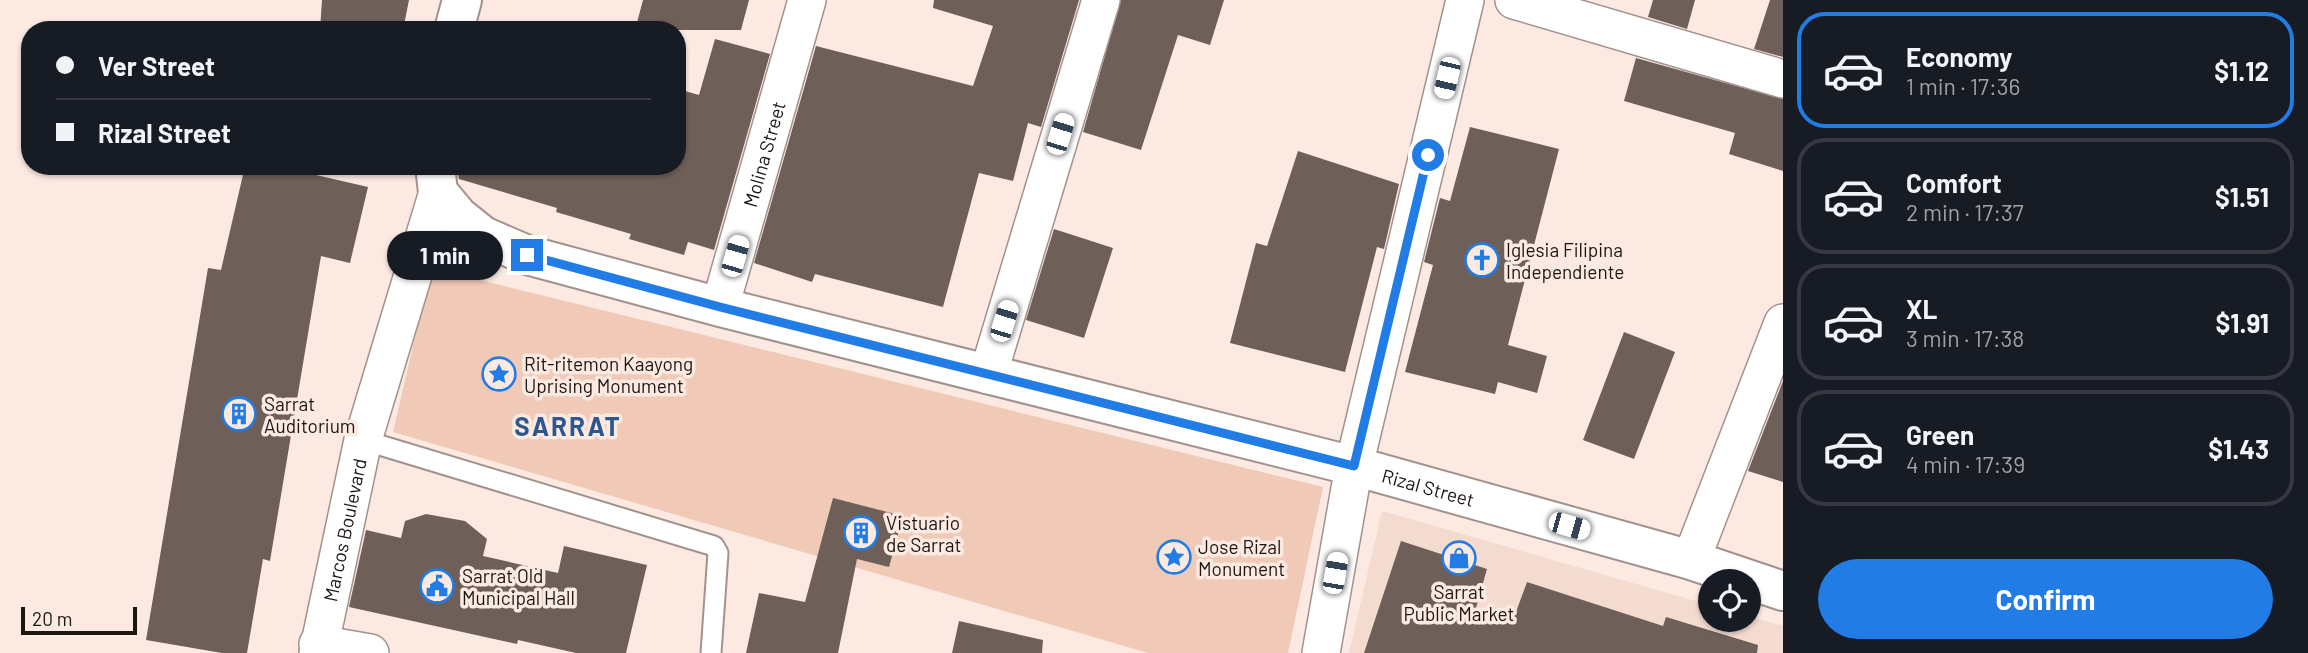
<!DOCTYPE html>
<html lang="en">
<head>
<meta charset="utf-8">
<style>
	:root { --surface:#171b24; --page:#20242c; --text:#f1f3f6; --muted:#9ea1a6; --line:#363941; --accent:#217ce6 }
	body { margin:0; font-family:Barlow,sans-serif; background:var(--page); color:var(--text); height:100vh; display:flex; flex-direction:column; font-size:26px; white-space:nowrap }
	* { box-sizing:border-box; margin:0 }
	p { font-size:23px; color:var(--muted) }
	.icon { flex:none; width:38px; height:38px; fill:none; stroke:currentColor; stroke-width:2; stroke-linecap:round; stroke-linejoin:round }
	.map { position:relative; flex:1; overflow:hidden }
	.panel { display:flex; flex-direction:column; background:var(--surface); width:525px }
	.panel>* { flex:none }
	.banner { position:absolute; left:21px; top:21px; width:665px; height:154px; border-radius:28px; box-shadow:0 2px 5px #0004; display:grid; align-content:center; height:154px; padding:0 35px; background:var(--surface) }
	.tools { position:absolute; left:1698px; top:569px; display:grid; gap:14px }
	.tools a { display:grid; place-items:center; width:63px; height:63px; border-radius:50%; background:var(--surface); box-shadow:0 2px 5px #0004; font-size:35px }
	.scale { position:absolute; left:21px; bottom:18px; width:116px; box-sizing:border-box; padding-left:7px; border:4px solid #1c1613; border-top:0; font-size:19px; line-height:24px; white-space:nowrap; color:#1c1613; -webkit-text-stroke:5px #fceae2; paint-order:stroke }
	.end { position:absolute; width:32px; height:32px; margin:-16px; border:9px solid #217ce6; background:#fff; box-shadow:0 0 0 4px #fff }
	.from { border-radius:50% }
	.bubble { position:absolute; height:49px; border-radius:24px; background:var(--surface); box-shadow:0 2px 5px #0004; font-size:23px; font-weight:700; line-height:49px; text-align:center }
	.car { position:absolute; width:21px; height:42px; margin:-21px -10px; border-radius:9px; box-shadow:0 0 5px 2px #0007; background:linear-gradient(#fff 24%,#345 0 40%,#fff 0 76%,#345 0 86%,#fff 0) }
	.banner b { display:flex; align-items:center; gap:24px; height:66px; font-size:26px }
	.banner b+b { border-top:2px solid var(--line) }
	.banner i { width:18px; height:18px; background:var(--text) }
	ul { padding:12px 0 0; list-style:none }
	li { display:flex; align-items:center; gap:21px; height:116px; margin:0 14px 10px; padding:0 21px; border:4px solid var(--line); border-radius:28px }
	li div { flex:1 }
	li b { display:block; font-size:26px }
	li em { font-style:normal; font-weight:700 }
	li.selected { border-color:var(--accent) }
	li>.icon { width:63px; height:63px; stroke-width:1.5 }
	.cta { display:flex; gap:14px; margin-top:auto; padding:14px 35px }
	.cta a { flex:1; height:80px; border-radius:42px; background:var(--accent); color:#fff; font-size:28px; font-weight:700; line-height:80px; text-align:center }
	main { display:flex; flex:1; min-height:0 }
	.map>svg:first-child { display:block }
	.built { fill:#f4dbcf }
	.green { fill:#f1c9b7 }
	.building { fill:#6e5f58 }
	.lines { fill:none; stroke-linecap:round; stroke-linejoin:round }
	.service-casing { stroke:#a2928b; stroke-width:23 }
	.minor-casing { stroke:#a2928b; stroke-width:40 }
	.secondary-casing { stroke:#a2928b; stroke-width:42 }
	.service { stroke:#fff; stroke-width:19 }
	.minor { stroke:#fff; stroke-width:37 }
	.secondary { stroke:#fff; stroke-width:38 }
	.route { stroke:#217ce6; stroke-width:9 }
	.labels { text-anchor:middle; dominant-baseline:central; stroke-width:7; stroke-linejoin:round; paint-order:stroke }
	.street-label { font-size:19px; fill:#1c1613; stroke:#fceae2 }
	.poi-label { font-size:19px; fill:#1c1613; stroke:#fceae2; text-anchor:start }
	.district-label { font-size:26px; font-weight:bold; letter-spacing:2px; fill:#2e578d; stroke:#fceae2 }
</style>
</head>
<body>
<main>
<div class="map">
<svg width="1783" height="653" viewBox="0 0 1783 653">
	<rect width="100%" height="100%" fill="#fceae2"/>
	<path class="built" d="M1382,511L1710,605V620H1748V616L1783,626V653H1349Z"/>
	<path class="green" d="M431,268L1323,487L1288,653H1148L393,432Z"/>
	<g class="building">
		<path d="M322,0H409L403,30H320Z"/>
		<path d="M643,0H749L741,30H635Z"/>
		<path d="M934,0H1079L1041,127L1028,123L1013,181L979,173L943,307L815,274L812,282L754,263L816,46L973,86L993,26L933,8Z"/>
		<path d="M1121,0H1224L1210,45L1178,35L1141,150L1083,132Z"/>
		<path d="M1653,0H1695L1687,29L1648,17Z"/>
		<path d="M1770,0H1783V57L1754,49Z"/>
		<path d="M715,39L770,54L714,250L688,242L684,255L629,239L631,234L556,212L557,208L459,179L457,166H677V121L685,91L699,95Z"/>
		<path d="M1636,58L1783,99V171L1729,154L1735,133L1624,101Z"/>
		<path d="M1470,127L1559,149L1508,345L1547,356L1537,393L1498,382L1495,394L1405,372L1433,265L1424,262L1440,198L1450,201Z"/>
		<path d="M1298,151L1399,184L1384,249L1377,247L1345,372L1230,343L1256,243L1267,246Z"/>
		<path d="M245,166H277L368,187L350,263L321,256L270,561L263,559L247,653H222L146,640L208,268L221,270Z"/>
		<path d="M1054,229L1113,248L1084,338L1026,320Z"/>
		<path d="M1624,332L1675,352L1634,459L1583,440Z"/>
		<path d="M1783,381V482L1748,471Z"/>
		<path d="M833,498L903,516L889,567L857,559L838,653H746L759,593L805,602Z"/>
		<path d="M426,514L465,521L487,539L483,556L558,573L564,546L647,565L626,653H576L518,640L517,644L349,607L366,530L401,538L405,521Z"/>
		<path d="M1401,541L1487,569L1476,608L1513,620L1527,582L1663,626L1666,617L1758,645L1757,653H1364Z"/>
		<path d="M959,621L1043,640L1042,653H952Z"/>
	</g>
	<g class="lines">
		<defs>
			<path id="service" d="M363,440L714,546L718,553L711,653"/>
			<g id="minor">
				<path d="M1514,0L1783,79"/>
				<path id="s1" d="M720,307L807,0"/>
				<path d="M988,375L1101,0"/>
				<path d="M1691,560L1783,323"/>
				<path d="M318,644L370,653"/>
				<path id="s2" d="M318,653L363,440L438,192"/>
				<path d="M1321,653L1354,466L1465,0"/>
			</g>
			<g id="secondary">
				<path d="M454,30L462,0"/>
				<path id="s3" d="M435,166L438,192L458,216L483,236L527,255L720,307L1354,466L1691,560L1783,591"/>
			</g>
		</defs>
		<use href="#service" class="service-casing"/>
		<use href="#minor" class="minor-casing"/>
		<use href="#secondary" class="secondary-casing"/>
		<use href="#service" class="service"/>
		<use href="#minor" class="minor"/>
		<use href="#secondary" class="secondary"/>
	</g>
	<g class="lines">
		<path class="route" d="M527,255L720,307L1354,466L1428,155"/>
	</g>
	<defs>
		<symbol id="church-ring" viewBox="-11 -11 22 22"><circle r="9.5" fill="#fceae2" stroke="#217ce6" stroke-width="1.5"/><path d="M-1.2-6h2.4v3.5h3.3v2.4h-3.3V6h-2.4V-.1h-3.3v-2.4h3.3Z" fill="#217ce6"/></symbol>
		<symbol id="sight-ring" viewBox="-11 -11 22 22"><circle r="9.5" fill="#fceae2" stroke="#217ce6" stroke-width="1.5"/><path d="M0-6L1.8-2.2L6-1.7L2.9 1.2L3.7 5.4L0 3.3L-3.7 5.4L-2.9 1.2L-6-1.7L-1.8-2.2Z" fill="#217ce6"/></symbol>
		<symbol id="building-ring" viewBox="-11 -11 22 22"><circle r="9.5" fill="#fceae2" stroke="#217ce6" stroke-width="1.5"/><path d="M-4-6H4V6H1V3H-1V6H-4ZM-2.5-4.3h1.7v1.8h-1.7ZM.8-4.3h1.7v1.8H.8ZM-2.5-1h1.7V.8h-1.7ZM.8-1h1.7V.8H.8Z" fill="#217ce6"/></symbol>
		<symbol id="shop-ring" viewBox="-11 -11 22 22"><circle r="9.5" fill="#fceae2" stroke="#217ce6" stroke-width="1.5"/><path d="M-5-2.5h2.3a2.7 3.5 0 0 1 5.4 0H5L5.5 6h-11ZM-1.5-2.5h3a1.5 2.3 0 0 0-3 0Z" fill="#217ce6"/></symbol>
		<symbol id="civic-ring" viewBox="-11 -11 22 22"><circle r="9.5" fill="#fceae2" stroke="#217ce6" stroke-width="1.5"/><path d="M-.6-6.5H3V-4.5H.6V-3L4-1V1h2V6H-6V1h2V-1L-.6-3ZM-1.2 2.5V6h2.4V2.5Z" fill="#217ce6"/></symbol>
	</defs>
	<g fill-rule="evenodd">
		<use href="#church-ring" x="1463" y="241" width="38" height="38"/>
		<use href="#sight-ring" x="480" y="355" width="38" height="38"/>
		<use href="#building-ring" x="220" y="395" width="38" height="38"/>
		<use href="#building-ring" x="842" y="514" width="38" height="38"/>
		<use href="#sight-ring" x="1155" y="538" width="38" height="38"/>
		<use href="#shop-ring" x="1440" y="539" width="38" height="38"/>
		<use href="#civic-ring" x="418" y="567" width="38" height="38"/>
	</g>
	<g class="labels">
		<g class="street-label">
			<text stroke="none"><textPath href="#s1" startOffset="159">Molina Street</textPath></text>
			<text stroke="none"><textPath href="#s3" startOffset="1068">Rizal Street</textPath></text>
			<text stroke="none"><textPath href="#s2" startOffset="126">Marcos Boulevard</textPath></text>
		</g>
		<g class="poi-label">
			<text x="1506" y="249">Iglesia Filipina<tspan x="1506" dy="22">Independiente</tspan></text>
			<text x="524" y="363">Rit-ritemon Kaayong<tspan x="524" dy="22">Uprising Monument</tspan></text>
			<text x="264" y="403">Sarrat<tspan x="264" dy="22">Auditorium</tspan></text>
			<text x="886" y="522">Vistuario<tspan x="886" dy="22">de Sarrat</tspan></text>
			<text x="1198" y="546">Jose Rizal<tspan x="1198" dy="22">Monument</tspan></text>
			<text x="462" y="575">Sarrat Old<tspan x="462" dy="22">Municipal Hall</tspan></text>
			<text x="1459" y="591" text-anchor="middle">Sarrat<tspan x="1459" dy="22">Public Market</tspan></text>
		</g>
		<g class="district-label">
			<text x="568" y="425">SARRAT</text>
		</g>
	</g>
</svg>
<div class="tools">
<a><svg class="icon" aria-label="locate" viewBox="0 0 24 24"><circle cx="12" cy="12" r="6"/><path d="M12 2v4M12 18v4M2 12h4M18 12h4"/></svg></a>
</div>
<div class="scale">20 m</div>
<i class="end from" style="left:1428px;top:155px"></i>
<i class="end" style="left:527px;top:255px"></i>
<div class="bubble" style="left:387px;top:231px;width:116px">1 min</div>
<i class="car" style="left:1447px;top:78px;rotate:193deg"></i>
<i class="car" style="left:1060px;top:134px;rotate:17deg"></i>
<i class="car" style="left:735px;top:256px;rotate:16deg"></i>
<i class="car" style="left:1004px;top:321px;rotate:17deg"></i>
<i class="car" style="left:1569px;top:526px;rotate:106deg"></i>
<i class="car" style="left:1335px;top:573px;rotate:10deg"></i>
<div class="banner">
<b><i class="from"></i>Ver Street</b>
<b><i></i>Rizal Street</b>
</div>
</div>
<section class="panel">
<ul>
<li class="selected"><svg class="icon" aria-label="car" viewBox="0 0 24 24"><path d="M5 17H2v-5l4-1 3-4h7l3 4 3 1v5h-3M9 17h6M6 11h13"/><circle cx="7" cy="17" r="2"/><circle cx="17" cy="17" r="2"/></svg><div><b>Economy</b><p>1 min · 17:36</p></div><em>$1.12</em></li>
<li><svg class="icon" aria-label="car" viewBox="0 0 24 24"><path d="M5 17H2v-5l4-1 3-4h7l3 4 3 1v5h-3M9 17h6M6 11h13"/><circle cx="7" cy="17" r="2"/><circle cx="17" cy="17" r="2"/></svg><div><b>Comfort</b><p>2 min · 17:37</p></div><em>$1.51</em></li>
<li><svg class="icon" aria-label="car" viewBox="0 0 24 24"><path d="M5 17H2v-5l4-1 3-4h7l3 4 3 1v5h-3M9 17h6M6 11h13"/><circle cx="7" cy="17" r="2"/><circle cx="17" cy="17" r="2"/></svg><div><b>XL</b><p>3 min · 17:38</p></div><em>$1.91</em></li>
<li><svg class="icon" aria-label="car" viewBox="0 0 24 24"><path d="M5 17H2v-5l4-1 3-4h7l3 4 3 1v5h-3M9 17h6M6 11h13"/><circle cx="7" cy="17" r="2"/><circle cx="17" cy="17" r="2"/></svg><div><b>Green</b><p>4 min · 17:39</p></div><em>$1.43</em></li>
</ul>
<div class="cta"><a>Confirm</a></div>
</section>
</main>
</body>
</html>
